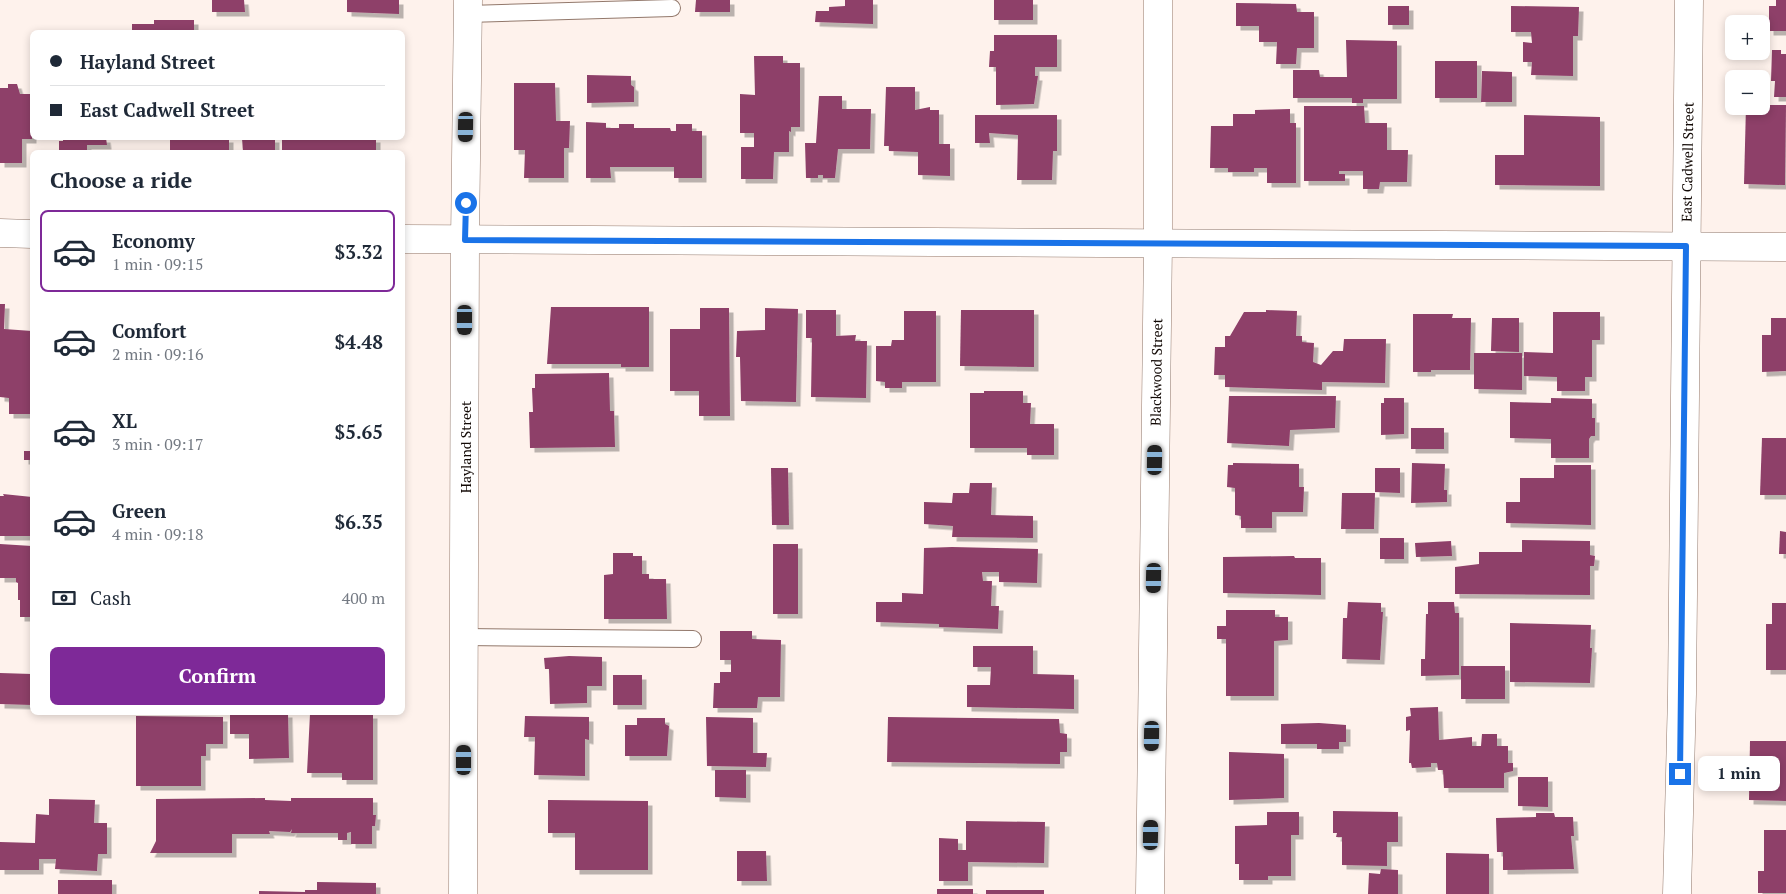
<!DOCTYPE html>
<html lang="en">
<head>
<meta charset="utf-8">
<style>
	:root { --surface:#fff; --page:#f6f6f7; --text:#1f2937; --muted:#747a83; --line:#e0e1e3; --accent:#7e2998 }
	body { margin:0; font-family:"PT Serif",serif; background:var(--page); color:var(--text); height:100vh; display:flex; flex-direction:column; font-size:19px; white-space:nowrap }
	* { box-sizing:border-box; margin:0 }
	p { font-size:16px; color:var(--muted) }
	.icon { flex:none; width:28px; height:28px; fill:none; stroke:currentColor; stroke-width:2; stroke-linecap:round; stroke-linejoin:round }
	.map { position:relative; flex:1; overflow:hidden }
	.details { position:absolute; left:30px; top:150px; width:375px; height:565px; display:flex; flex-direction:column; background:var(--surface); border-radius:8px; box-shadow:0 2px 8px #0003 }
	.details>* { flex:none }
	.guide { position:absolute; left:30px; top:30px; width:375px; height:110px; border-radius:8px; box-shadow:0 2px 8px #0003; display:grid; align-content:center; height:110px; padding:0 20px; background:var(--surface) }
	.controls { position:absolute; left:1725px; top:15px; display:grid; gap:10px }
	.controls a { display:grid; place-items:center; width:45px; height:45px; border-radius:8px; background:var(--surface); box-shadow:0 2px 8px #0003; font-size:25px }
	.end { position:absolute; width:22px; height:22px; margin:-11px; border:6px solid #1a73e8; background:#fff; box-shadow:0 0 0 2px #fff }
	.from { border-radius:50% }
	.bubble { position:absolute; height:35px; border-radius:8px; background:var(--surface); box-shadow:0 2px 8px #0003; font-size:16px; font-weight:700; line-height:35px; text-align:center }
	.car { position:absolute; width:15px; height:30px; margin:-15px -8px; border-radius:6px; box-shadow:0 0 4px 1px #0007; background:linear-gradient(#222 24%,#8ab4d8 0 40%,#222 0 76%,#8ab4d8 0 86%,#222 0) }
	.guide b { display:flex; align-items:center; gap:18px; height:48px; font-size:19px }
	.guide b+b { border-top:1px solid var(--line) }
	.guide i { width:12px; height:12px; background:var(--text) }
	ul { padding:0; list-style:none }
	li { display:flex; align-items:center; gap:15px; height:82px; margin:0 10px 8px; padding:0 10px; border:2px solid transparent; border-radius:8px }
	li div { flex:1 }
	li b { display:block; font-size:19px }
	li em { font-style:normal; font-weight:700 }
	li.current { border-color:var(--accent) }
	li>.icon { width:45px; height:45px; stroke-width:1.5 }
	h2 { padding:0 20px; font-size:22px; line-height:60px }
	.pay { display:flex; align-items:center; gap:12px; height:55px; padding:0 20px; font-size:19px }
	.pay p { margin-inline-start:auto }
	.cta { display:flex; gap:10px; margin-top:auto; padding:10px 20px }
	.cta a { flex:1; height:58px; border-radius:8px; background:var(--accent); color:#fff; font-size:20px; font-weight:700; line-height:58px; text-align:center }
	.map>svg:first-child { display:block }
	.building { fill:#8e3f69; filter:url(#shadow) }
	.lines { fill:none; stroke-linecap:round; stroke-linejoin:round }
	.service-casing { stroke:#92786b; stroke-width:18 }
	.minor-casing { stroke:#92786b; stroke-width:29 }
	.service { stroke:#fff; stroke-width:16 }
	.minor { stroke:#fff; stroke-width:28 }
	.route { stroke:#1a73e8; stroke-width:6 }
	.labels { text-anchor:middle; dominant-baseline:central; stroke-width:5; stroke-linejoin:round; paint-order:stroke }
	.street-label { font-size:14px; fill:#120905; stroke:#fff }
</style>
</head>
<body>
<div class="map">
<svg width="1786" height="894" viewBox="0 0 1786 894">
	<defs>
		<filter id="shadow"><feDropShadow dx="4.5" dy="4.5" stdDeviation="0" flood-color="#0004"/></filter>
	</defs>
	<rect width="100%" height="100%" fill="#fef2ec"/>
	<g class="building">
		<path d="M212,0H244L245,12H212Z"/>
		<path d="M347,0H399V14L347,12Z"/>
		<path d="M696,0H730V12H695Z"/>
		<path d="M845,0H873V24L815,22L816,11H829V7L845,6Z"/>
		<rect x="994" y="0" width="39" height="20"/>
		<path d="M1776,0H1786V31H1769V6H1776Z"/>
		<path d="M1236,3L1296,4L1297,12H1314V48H1297L1296,64H1276L1277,42H1259V26H1236Z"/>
		<rect x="1388" y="6" width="21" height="19"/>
		<path d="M1511,6L1579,7L1578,36H1573V76L1531,75L1532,62H1523V42L1532,43L1531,32H1511Z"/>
		<path d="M154,20H194V32H132V24H154Z"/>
		<path d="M994,35H1057V67H1035V76H1038L1034,104L996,105V67H989L990,51H994Z"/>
		<path d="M1346,40L1397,41V99H1363V103H1352V98H1293V70H1319L1320,77H1347Z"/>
		<path d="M1772,50H1781V54H1786V97H1774L1775,81H1771Z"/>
		<path d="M754,56H783V63H800V127H791V132L789,131V152H774L773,179H741V147H754V133H740V94L755,95Z"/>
		<rect x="1435" y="61" width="42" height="37"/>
		<path d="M1482,71L1512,72V102H1481Z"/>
		<path d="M587,75L631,76V85L634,87V102L587,103Z"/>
		<path d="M514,83H555L556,121H570L569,148H564V178H524L525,150H514Z"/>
		<path d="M8,84H17L20,94H32V139H22V163H0V88H8Z"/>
		<path d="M886,87H915V110L930,107V110H939V144H950V176L918,175V152L889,151V146H884Z"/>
		<path d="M819,96H842V109H871L870,149H838L835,178H823V175H818V178H806L805,143H816Z"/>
		<path d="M1761,105H1786L1785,185L1744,184L1746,106Z"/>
		<path d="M1304,106H1364L1365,123H1387V150H1408L1407,182H1380L1379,189H1363V171H1339V174H1345V181H1304Z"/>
		<path d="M1290,109V123H1296V183H1267V168H1254V172H1228V168H1210L1211,126H1233V114H1255V110Z"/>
		<path d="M975,115H1057V151H1053L1052,180H1017L1018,135L989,133L990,143H975Z"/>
		<path d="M1524,115L1600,117V186L1495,185V155H1524Z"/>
		<path d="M586,122L606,123V128H619V124H634V128H670L671,131H676V124H692V131H702V178H674V167H610L611,178H586Z"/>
		<path d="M63,138H106L107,145H87V152H59V141H63Z"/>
		<path d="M170,138H229V152H162V150L170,151Z"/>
		<path d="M242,138H275V152H243Z"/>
		<rect x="282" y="138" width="94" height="14"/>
		<path d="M0,304H5L4,329L32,331V414H9V398L0,397Z"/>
		<path d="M551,307H649V367H621V364H547Z"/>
		<path d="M700,308H729L730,416H699V391H670V329H700Z"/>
		<path d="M765,308L798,309L796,402L741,401L740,357H736L737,331L765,330Z"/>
		<path d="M806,310H836V336L856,335L855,341H867L866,398L811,397L812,338H806Z"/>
		<path d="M961,310H1034V367L960,366Z"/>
		<path d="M1266,310L1297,311L1296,336H1302V342L1314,343L1313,362L1321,365L1333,351H1343L1344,339H1386L1385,383L1322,382V390L1225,387V375H1214L1215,347H1225V336H1230L1244,312H1266Z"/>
		<path d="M904,311H936V382H902V388H885V382L876,381V346H891L892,340H904Z"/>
		<path d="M1553,312H1600V340H1592V377H1585V391H1557V377L1524,376V352L1553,353Z"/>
		<path d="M1413,314H1453L1452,318H1471L1470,370H1431V372H1413Z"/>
		<path d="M1492,318H1519V352L1491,351Z"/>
		<path d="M1771,318H1786V371L1762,372V335H1771Z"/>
		<path d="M1474,353H1522V390L1474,389Z"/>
		<path d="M609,373L610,411H614L615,447L530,448L529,412H533L532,388H535V374Z"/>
		<path d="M984,391H1023V403H1031L1030,424H1054V455H1027V448H970V393H984Z"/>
		<path d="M1229,396H1336L1335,428L1290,430L1289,446L1227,443Z"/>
		<path d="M1384,398H1404V434L1381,435V403H1384Z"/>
		<path d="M1551,398L1592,399V418H1595V436H1591L1589,439V458H1551V439L1510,438V402L1551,403Z"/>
		<rect x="1411" y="428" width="33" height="21"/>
		<path d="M1762,438H1786V495H1760Z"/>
		<rect x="24" y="451" width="8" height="9"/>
		<path d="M1233,463L1299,464V487H1304L1303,512H1272V528H1241V516L1235,515V488L1227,487L1228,465H1233Z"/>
		<path d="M1412,463L1445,464L1444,490H1447V502L1411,503Z"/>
		<path d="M1554,465H1591V525L1506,523V502H1520V478H1554Z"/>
		<path d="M771,468H788L789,525H772Z"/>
		<path d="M1375,468H1400V493L1375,492Z"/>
		<path d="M970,483H992L991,515L1033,516V538L952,537L953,526L924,524V502L952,503L953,493H969Z"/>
		<path d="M1342,493H1375L1374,529H1341Z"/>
		<path d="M3,494L32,497V536H0V496H4Z"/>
		<path d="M1780,531L1786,532V554H1779Z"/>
		<rect x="1380" y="538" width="24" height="21"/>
		<path d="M1522,540L1590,541V555L1595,556L1594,566H1590V595L1455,594V567L1479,564V552H1522Z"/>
		<path d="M1451,541L1452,556L1416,557L1415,543Z"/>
		<path d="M0,544L32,546V617H20V600H18V583L16,582V578H0Z"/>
		<rect x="773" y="544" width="25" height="70"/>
		<path d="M952,547L1038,549L1037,583L999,582V572H982L983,581H992L991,606H999L998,629L939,627V624L876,622V602H902V593L923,594L924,548Z"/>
		<path d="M613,553H633V556H642V574H649V579H666L667,619H604V575L613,574Z"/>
		<path d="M1294,556L1295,558H1321V595L1223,593V557Z"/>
		<path d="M1348,602L1381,603V612H1383L1380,660L1342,659L1343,618H1347Z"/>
		<path d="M1428,602H1454L1455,613H1459V675L1421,676V659H1425L1426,614H1428Z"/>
		<path d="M1772,603H1786V670H1766V624H1772Z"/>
		<path d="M1226,610H1275V617H1288V640L1274,641V696H1226V639H1217V626H1226Z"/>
		<path d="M1510,623L1591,625L1590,648H1592L1590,683L1510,682Z"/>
		<path d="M720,631H752V639L781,640L780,697H758L757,708H713L714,683H720V672H731V660H720Z"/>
		<path d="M973,646H1033V674L1074,675V709L967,707V685H990L991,667H973Z"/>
		<path d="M569,656L602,657V686H587V703L550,704L549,669H545L544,658Z"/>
		<rect x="1461" y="666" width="44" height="33"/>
		<path d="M0,673L32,674V705L0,704Z"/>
		<rect x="613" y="675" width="29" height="30"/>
		<path d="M1438,707L1439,740L1472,737V746H1481L1482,734H1497V746H1508V763H1513V771L1504,773V788H1444L1443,770H1438L1437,763H1431V767L1412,768L1411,763H1409L1410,730L1406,731V717L1411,716L1410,708Z"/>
		<path d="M288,713L289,758L249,759V734H230V714Z"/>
		<path d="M310,714H373V780H342V773H307Z"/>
		<path d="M136,716L223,717V744H206V756H201V786H136Z"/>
		<path d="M525,716L589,717V740L585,739V776L534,775L535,737H524Z"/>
		<path d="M706,717L753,718V753H767L766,767L707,766Z"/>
		<path d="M888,717L1059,719L1060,733L1067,734V752H1060V764L887,762Z"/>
		<path d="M637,718H665V724L669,726L667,756H625V725H637Z"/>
		<path d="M1319,723L1346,725V742H1339V749H1317V744H1281V724Z"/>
		<path d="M1750,741H1786V801L1749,800Z"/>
		<path d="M1229,752L1284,754V798L1229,800Z"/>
		<path d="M715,770H746V798L715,797Z"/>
		<path d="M1518,777H1548V807L1518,806Z"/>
		<path d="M265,798V800L291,801V798H373V815H376L375,826H372V844H351V832L347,833V840H338V833H291L292,829L290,832L269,831L270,834H232V853H150L156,841V799Z"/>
		<path d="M49,799L95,800L94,823H107V854H98L97,871L55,869L56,859H39V870H0V842L35,843L36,814L49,815Z"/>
		<path d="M548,800L648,801V870H575V833H548Z"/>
		<path d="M1333,811L1398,812V842H1387V866L1342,865V837H1336L1337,833H1333Z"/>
		<path d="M1267,812H1299V835H1291V876H1268V880H1239V864H1235V826L1267,825Z"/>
		<path d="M1536,813H1554L1555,817H1573L1574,836H1571L1574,869L1503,870V852H1497L1496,818L1536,817Z"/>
		<path d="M966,821L1045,822L1044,863L968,862V881H939V838L958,839V850H966Z"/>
		<path d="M1764,830H1786V893H1758V871H1764Z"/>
		<path d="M737,851H766L767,881H737Z"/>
		<path d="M1446,853L1489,854V894H1446Z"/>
		<path d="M1381,869L1398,870V894H1368L1369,873L1380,874Z"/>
		<rect x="58" y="880" width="54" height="14"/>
		<path d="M317,882L376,883V894H259V891L305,892V890H317Z"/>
		<rect x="937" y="889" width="36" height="5"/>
		<rect x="986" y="890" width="58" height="4"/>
	</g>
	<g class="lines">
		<defs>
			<g id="service">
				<path d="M468,14L672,8"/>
				<path d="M464,637L693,639"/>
			</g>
			<g id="minor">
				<path d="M0,233L32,234"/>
				<path d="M402,239L1786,247"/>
				<path d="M463,894L465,240L468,0"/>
				<path d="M1150,894L1158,243V0"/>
				<path d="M1677,894L1682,694L1689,0"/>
			</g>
		</defs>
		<use href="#service" class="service-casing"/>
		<use href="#minor" class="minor-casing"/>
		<use href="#service" class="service"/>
		<use href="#minor" class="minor"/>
	</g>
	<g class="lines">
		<path class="route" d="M466,203L465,240L1686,246L1680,774"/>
	</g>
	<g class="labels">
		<g class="street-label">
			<text transform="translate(1687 162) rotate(-89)">East Cadwell Street</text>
			<text transform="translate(1156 372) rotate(-89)">Blackwood Street</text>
			<text transform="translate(465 447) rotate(-90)">Hayland Street</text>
		</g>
	</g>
</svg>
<div class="controls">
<a>+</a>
<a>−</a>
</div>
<i class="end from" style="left:466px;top:203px"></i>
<i class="end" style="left:1680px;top:774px"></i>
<div class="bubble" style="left:1698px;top:756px;width:82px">1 min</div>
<i class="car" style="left:466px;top:127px;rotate:181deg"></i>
<i class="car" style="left:465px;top:320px;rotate:180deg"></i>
<i class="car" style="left:1155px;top:460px;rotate:1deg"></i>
<i class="car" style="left:1154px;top:578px;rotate:181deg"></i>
<i class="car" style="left:1152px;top:736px;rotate:181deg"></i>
<i class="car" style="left:464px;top:760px;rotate:0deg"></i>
<i class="car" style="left:1151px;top:835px;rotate:1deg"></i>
<div class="guide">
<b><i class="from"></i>Hayland Street</b>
<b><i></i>East Cadwell Street</b>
</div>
<section class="details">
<h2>Choose a ride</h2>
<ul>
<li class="current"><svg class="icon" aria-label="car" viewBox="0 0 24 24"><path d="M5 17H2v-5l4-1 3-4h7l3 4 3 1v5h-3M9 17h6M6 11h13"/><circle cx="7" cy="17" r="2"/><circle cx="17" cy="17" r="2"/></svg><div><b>Economy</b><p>1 min · 09:15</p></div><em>$3.32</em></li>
<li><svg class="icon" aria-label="car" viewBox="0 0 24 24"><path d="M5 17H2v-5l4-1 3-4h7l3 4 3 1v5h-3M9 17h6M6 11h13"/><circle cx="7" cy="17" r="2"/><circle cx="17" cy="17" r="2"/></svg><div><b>Comfort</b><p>2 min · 09:16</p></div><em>$4.48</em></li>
<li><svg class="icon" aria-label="car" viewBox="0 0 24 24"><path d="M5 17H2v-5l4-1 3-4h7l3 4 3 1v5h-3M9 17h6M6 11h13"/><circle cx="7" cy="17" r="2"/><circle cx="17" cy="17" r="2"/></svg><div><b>XL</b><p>3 min · 09:17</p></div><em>$5.65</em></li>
<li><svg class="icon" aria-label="car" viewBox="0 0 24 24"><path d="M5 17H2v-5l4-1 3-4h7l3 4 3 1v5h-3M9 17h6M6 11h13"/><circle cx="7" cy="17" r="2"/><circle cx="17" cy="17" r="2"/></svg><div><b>Green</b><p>4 min · 09:18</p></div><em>$6.35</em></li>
</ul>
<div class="pay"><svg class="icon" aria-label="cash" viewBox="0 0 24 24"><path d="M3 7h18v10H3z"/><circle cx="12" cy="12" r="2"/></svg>Cash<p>400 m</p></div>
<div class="cta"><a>Confirm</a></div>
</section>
</div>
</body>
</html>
